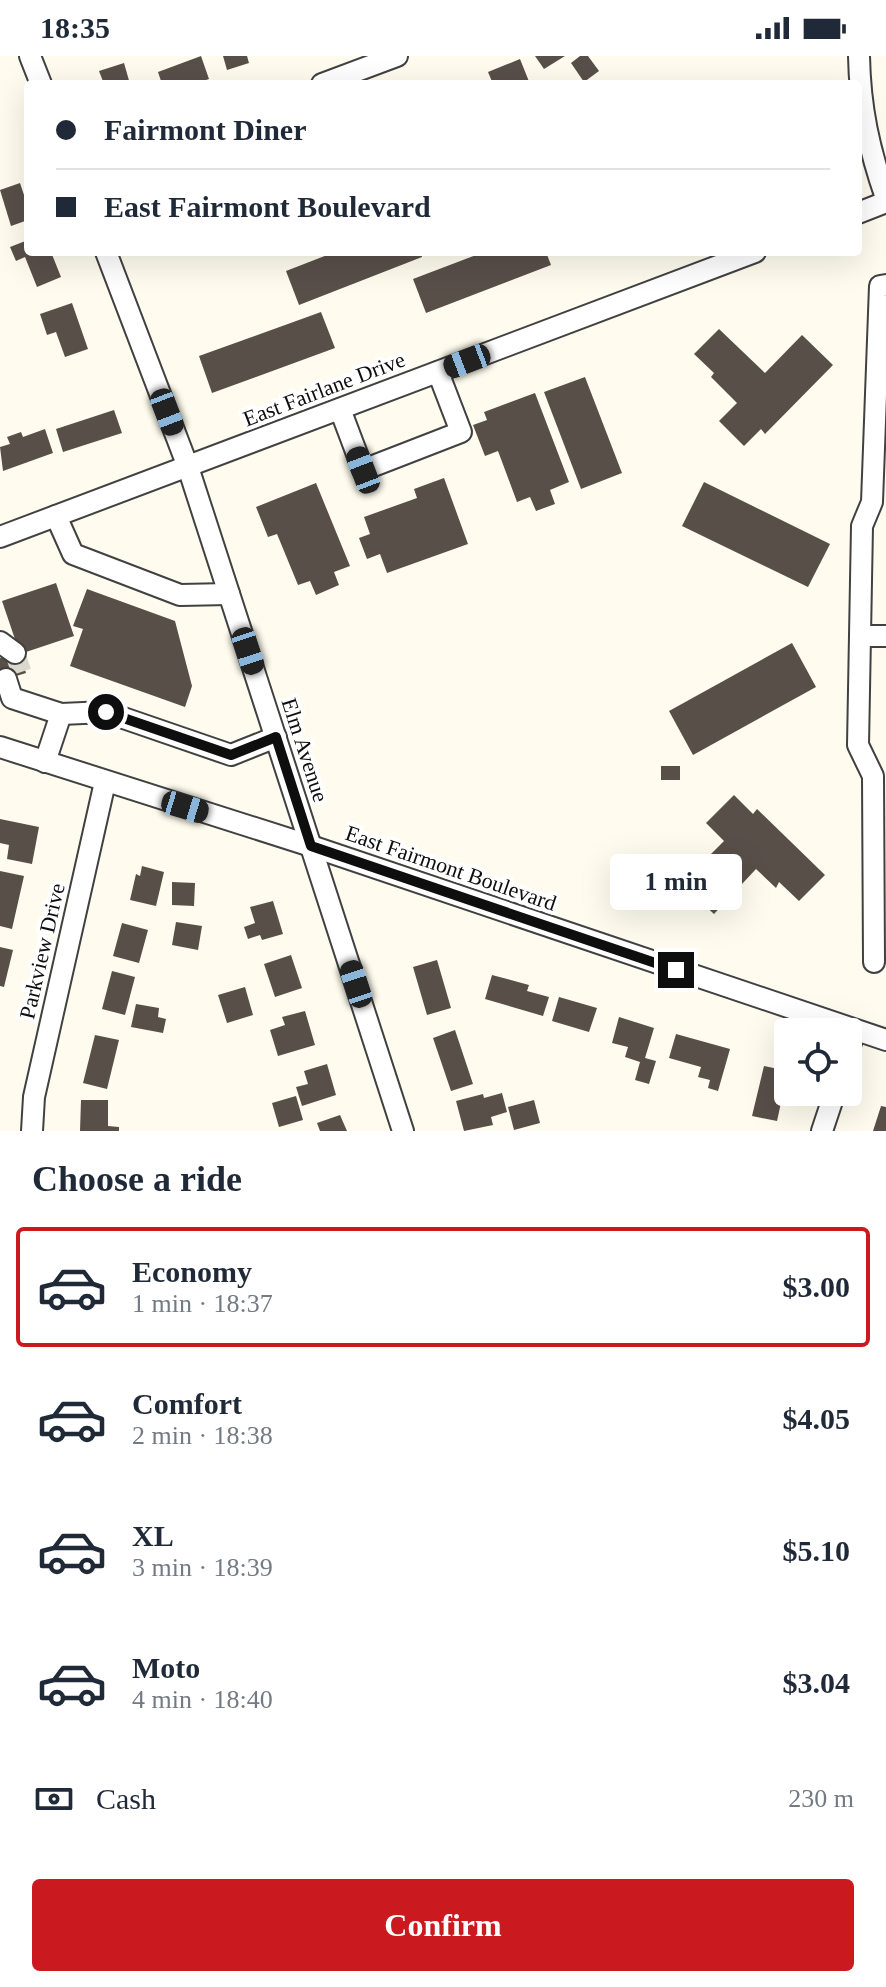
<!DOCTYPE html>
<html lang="en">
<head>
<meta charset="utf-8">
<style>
	:root { --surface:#fff; --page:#f2f2f3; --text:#1f2937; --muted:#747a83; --line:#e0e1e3; --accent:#cb1920 }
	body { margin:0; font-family:Georgia,serif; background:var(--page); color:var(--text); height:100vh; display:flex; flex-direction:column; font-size:30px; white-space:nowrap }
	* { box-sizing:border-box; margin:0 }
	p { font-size:26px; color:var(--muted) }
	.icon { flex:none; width:44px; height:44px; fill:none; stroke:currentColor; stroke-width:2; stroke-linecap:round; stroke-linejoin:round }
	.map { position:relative; height:1075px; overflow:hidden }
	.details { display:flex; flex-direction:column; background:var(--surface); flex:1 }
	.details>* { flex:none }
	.hud { position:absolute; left:24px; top:24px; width:838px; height:176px; border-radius:8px; box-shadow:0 8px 32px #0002; display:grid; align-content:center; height:176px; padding:0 32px; background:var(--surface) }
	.fabs { position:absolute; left:774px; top:962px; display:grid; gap:16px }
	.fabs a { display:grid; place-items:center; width:88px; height:88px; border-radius:8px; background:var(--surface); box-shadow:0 8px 32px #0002; font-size:40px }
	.end { position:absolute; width:36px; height:36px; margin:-18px; border:10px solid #0e0e0e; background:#fff; box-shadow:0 0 0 4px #fff }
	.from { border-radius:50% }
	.bubble { position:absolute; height:56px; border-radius:8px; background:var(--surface); box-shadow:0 8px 32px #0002; font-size:26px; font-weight:600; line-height:56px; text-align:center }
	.car { position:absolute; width:24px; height:48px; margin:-24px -12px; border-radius:10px; box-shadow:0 0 6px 2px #0007; background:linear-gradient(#222 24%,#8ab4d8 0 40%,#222 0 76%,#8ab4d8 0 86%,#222 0) }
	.hud b { display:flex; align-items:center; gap:28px; height:76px; font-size:30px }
	.hud b+b { border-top:2px solid var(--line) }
	.hud i { width:20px; height:20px; background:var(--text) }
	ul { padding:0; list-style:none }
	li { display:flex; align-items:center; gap:24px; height:120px; margin:0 16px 12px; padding:0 16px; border:4px solid transparent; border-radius:8px }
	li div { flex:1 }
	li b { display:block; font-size:30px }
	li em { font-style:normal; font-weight:600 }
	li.on { border-color:var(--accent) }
	li>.icon { width:72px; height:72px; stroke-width:1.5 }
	h2 { padding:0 32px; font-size:36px; line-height:96px }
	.pay { display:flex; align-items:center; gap:20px; height:88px; padding:0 32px; font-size:30px }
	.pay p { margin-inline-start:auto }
	.action { display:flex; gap:16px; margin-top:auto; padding:16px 32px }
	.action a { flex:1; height:92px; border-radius:8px; background:var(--accent); color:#fff; font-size:32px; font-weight:600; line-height:92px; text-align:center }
	.status { display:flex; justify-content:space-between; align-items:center; height:56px; padding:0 40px; background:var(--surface); direction:ltr }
	.status svg { height:22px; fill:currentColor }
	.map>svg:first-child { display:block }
	.building { fill:#584f49 }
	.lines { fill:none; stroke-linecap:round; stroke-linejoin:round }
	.minor-tunnel { stroke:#dbd8cd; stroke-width:20; stroke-dasharray:20 10; stroke-linecap:butt }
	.minor-casing { stroke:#414141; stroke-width:24 }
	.minor { stroke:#fff; stroke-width:20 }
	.route { stroke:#0e0e0e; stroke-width:10 }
	.labels { text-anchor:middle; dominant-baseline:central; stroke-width:8; stroke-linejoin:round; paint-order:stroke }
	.street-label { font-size:22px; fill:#0e0e0e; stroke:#fff }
</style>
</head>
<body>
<div class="status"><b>18:35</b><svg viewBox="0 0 49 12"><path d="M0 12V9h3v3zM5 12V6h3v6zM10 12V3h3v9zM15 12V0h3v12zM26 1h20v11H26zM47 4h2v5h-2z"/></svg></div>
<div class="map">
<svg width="886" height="1075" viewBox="0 0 886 1075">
	<rect width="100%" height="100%" fill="#fffcef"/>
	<g class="building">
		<path d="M201,0L209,23L195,28H162L158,16Z"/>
		<path d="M223,0H247L249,7L227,14Z"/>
		<path d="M535,0H565L544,13Z"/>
		<path d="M580,0H588L599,15L584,26L571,7Z"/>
		<path d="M520,3L530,28H493L488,16Z"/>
		<path d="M124,7L130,28H104L99,15Z"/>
		<path d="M20,127L28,151V164L11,170L0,134Z"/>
		<path d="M28,184V196H51L61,221L37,231L25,201L16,205L10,191Z"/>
		<path d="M335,196H421L422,201L299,249L286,215Z"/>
		<path d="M484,196H546L551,209L426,257L413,223Z"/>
		<path d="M72,247L88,293L65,301L56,276L47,279L40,258Z"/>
		<path d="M321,256L335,292L212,337L199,300Z"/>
		<path d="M719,273L765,317L802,279L833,309L765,378L761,373L744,390L719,365L737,347L711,321L714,317L694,298Z"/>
		<path d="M585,321L622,417L581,433L544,336Z"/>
		<path d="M535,337L569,426L550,434L555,448L536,455L530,441L517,446L498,395L485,400L473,369L487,364L484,356Z"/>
		<path d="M114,354L122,377L63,396L56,373Z"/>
		<path d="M45,373L53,397L3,415L0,391L10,388L7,381L21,376L23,381Z"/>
		<path d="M444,422L468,488L387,517L380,498L367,503L359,482L370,478L364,461L417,442L414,433Z"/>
		<path d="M704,426L830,488L808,531L682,470Z"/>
		<path d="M316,427L350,510L334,516L339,529L316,539L310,525L298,529L277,478L268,481L256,451Z"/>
		<path d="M56,527L74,580L20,598L26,617L0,625V602L19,595L2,545Z"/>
		<path d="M87,533L175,565L192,630L185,651L70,610L83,573L73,570Z"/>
		<path d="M792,587L816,631L693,699L669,655Z"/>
		<rect x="661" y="710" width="19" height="14"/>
		<path d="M734,739L753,758L757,753L825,819L799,845L779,826L776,832L756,813L714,858L688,834L706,815L700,809L724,785L706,767Z"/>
		<path d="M0,763L39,771L32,808L7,803L9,789L0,787Z"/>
		<path d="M142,810L164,816L156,850L130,844L136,818L140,820Z"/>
		<path d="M0,815L24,820L12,873L0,870Z"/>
		<path d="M172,826L195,827L194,850L172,849Z"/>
		<path d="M273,845L283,878L262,884L260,879L248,883L244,871L255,867L250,851Z"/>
		<path d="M176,866L202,870L198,894L172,889Z"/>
		<path d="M122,867L148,874L139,907L113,900Z"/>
		<path d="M0,891L13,894L4,931L0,930Z"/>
		<path d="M291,899L302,932L275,941L264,908Z"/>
		<path d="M437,904L451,952L427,959L413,911Z"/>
		<path d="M112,915L135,921L125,959L102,953Z"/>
		<path d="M492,919L529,929L527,935L549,941L543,960L485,943Z"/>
		<path d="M245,931L253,959L227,967L218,939Z"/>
		<path d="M559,941L597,952L589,976L552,965Z"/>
		<path d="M136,948L159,952L158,961L166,963L163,977L131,971Z"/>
		<path d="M305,955L315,989L278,1000L270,974L285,969L282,961Z"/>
		<path d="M619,961L654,972L645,1002L656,1005L649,1028L635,1024L640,1006L625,1001L628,991L612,987Z"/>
		<path d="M455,974L473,1028L451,1035L433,982Z"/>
		<path d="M676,978L730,993L718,1035L708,1032L710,1024L698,1021L701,1011L669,1002Z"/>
		<path d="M95,979L119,984L107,1033L83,1027Z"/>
		<path d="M327,1008L336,1039L302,1050L296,1031L308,1028L304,1015Z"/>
		<path d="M764,1010L788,1015L777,1065L752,1060Z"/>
		<path d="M502,1037L507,1056L491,1061L493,1069L464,1075L456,1045L483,1038L484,1042Z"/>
		<path d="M296,1040L303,1064L279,1071L272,1047Z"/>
		<path d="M81,1044H108V1070L119,1071V1075H80Z"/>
		<path d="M534,1044L540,1067L514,1074L508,1051Z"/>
		<path d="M881,1050L886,1051V1075H873Z"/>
		<path d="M340,1059L347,1075H320L317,1067Z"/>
	</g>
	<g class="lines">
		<path class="minor-tunnel" d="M15,597L22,618"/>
		<defs>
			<g id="minor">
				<path d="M30,0L41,28"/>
				<path d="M859,0C860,52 869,93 886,142"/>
				<path d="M322,28L397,0"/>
				<path d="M858,157L886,146"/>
				<path d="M106,196L188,411L403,1075"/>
				<path d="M340,353L363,414L461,376L438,316"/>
				<path d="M56,460L73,498L180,539L229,538"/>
				<path d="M0,481L755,196"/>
				<path d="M860,580H886"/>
				<path d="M0,586L15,597"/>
				<path d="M6,623L12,642L61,658L106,656L231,699L276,681"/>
				<path d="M0,691L311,790L886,984"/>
				<path d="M45,706L61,658"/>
				<path d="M874,906L873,720L858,689L862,470L872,446L880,230L886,229"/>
				<path d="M848,996L855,974"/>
				<path d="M32,1075L34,1041L105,726"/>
				<path d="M822,1075L835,1036"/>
			</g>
		</defs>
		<use href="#minor" class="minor-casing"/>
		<use href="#minor" class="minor"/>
	</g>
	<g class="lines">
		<path class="route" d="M106,656L231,699L276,681L311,790L676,914"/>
	</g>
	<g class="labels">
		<g class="street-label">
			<text transform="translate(324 333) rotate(-21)">East Fairlane Drive</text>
			<text transform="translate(305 694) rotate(72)">Elm Avenue</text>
			<text transform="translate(451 812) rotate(19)">East Fairmont Boulevard</text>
			<text transform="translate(42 895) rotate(-77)">Parkview Drive</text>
		</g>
	</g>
</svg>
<div class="fabs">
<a><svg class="icon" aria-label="locate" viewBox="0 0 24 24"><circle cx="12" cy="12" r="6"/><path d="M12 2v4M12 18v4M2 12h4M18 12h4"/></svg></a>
</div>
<i class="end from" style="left:106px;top:656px"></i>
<i class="end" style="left:676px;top:914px"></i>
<div class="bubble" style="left:610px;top:798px;width:132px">1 min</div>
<i class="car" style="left:467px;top:305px;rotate:249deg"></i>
<i class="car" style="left:167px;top:356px;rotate:159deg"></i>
<i class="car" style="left:363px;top:414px;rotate:339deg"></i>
<i class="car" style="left:248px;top:595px;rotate:162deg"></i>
<i class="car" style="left:185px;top:751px;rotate:107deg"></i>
<i class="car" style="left:356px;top:928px;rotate:342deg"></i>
<div class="hud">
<b><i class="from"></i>Fairmont Diner</b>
<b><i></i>East Fairmont Boulevard</b>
</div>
</div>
<section class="details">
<h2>Choose a ride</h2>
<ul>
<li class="on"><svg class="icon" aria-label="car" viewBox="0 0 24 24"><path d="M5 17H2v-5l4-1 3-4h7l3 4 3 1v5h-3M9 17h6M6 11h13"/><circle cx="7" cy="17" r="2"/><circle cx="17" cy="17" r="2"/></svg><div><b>Economy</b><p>1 min · 18:37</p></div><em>$3.00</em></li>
<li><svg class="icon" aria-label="car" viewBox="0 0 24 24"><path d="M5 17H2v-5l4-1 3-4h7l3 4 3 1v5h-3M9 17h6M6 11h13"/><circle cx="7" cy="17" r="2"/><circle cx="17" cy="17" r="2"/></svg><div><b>Comfort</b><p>2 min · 18:38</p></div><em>$4.05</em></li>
<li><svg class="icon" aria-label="car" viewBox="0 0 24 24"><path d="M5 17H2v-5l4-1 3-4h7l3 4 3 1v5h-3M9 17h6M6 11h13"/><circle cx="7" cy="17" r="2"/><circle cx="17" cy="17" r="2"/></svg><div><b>XL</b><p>3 min · 18:39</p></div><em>$5.10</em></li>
<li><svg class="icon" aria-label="car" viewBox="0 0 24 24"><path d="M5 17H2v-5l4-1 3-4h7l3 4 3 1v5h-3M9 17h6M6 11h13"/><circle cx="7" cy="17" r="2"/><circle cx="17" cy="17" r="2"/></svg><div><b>Moto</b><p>4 min · 18:40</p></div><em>$3.04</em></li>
</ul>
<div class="pay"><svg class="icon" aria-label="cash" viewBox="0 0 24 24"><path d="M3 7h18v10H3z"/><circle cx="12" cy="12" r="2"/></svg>Cash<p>230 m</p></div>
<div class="action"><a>Confirm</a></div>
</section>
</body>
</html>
